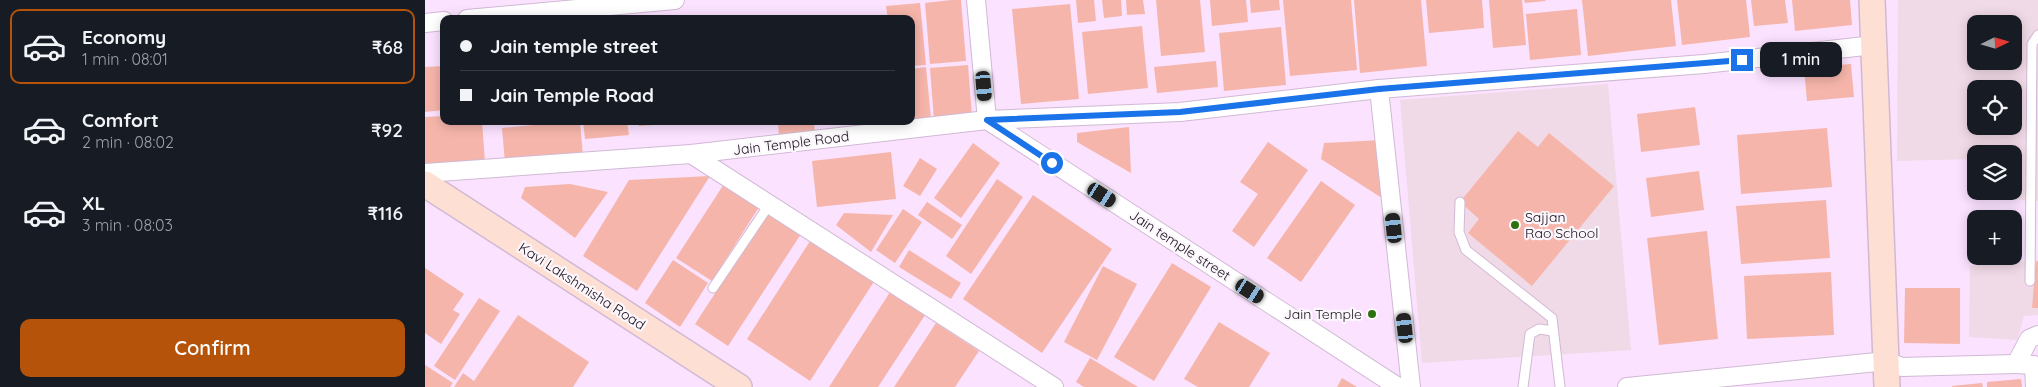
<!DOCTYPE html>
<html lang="en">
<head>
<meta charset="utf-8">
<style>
	:root { --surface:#171b24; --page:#242831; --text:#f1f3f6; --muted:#9ea1a6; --line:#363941; --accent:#b45309 }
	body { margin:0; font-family:Quicksand,sans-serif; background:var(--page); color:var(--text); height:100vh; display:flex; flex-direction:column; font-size:19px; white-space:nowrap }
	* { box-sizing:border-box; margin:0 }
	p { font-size:16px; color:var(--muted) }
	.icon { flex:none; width:28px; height:28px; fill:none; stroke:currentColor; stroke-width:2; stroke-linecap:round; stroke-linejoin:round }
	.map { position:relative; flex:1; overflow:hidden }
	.panel { display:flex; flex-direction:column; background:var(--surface); width:425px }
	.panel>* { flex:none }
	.hud { position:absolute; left:15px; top:15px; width:475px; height:110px; border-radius:10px; box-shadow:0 2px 12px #0003; display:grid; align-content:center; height:110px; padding:0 20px; background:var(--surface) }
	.needle { width:32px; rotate:85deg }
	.buttons { position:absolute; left:1542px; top:15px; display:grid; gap:10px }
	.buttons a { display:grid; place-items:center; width:55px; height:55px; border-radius:10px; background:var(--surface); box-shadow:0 2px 12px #0003; font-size:25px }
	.end { position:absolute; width:22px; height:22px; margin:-11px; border:6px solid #1a73e8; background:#fff; box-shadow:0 0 0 2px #fff }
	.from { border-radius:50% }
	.bubble { position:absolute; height:35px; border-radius:10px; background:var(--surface); box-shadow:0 2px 12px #0003; font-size:16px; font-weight:600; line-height:35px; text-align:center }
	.car { position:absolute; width:15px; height:30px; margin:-15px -8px; border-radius:6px; box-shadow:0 0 4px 1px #0007; background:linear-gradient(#222 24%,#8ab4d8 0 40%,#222 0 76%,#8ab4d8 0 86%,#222 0) }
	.hud b { display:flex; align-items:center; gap:18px; height:48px; font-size:19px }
	.hud b+b { border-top:1px solid var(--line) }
	.hud i { width:12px; height:12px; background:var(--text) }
	ul { padding:9px 0 0; list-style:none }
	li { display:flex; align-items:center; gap:15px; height:75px; margin:0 10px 8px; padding:0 10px; border:2px solid transparent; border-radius:10px }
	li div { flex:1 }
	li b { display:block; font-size:19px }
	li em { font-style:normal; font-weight:600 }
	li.active { border-color:var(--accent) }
	li>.icon { width:45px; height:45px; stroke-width:1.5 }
	.action { display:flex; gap:10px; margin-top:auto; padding:10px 20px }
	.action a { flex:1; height:58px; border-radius:10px; background:var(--accent); color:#fff; font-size:20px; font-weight:600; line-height:58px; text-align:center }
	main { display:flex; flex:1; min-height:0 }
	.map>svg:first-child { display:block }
	.education { fill:#f1dae7; fill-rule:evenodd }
	.building { fill:#f6b5aa }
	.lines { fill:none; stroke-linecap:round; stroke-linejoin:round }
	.lane-casing { stroke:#d1b9d5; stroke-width:11 }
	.street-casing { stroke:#d1b9d5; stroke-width:20 }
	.secondary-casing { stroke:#d1b9d5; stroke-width:28 }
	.lane { stroke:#fff; stroke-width:9 }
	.street { stroke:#fff; stroke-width:18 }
	.secondary { stroke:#fedfd3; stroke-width:25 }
	.route { stroke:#1a73e8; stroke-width:6 }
	.poi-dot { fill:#2d710d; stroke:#fcf7fd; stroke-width:2 }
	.labels { text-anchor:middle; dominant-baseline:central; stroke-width:4.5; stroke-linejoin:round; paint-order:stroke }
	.street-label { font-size:14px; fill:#180f19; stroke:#fcf7fd }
	.poi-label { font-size:14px; fill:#180f19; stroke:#fcf7fd; text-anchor:start }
</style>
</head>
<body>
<main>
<section class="panel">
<ul>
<li class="active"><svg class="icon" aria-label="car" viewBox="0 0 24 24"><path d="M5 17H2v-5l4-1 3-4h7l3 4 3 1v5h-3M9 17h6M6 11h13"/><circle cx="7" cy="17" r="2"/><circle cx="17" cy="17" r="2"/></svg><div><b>Economy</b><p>1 min · 08:01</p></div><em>₹68</em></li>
<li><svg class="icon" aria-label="car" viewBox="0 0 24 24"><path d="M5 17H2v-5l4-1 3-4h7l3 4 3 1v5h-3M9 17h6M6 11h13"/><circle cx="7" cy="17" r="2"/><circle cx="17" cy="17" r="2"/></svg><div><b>Comfort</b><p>2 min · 08:02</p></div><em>₹92</em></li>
<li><svg class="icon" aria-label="car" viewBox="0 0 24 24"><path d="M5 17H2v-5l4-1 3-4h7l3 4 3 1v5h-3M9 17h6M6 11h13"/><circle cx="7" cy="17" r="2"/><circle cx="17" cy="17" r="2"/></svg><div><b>XL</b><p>3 min · 08:03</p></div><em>₹116</em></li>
</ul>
<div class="action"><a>Confirm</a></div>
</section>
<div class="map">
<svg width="1613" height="387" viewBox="0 0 1613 387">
	<rect width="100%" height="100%" fill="#fbe2ff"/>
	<g class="education">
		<path d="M1473,0H1613V201L1574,199V191H1589V154H1551V159L1472,161ZM1551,24H1589V61H1551ZM1551,89H1589V126H1551Z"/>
		<path d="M1183,84L1206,350L997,363L975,100Z"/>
		<path d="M1613,260V315L1599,316L1592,340L1544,337L1545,266Z"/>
	</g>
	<g class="building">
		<path d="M526,0H536L541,61L505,64L500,3Z"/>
		<path d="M651,0H669L671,21L653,23Z"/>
		<path d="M677,0H696L697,16L679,18Z"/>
		<path d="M701,0H718L720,14L702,15Z"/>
		<path d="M731,0H775L780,52L736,56Z"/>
		<path d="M785,0H821L823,22L787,26Z"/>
		<path d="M825,0H854L855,10L826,13Z"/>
		<path d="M858,0H926L932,70L865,76Z"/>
		<path d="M929,0H996L1002,66L935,73Z"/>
		<path d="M1001,0H1057L1059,28L1004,33Z"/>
		<path d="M1064,0H1097L1101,45L1068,48Z"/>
		<path d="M1099,0H1120L1121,1L1100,3Z"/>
		<path d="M1157,0H1246L1251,46L1163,56Z"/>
		<path d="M1252,0H1321L1325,37L1257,45Z"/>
		<path d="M1326,0H1360L1363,23L1329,26Z"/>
		<path d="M1367,0H1425L1427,25L1370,31Z"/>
		<path d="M495,3L501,65L486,66V19H463L461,6Z"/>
		<path d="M645,4L654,99L596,104L587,9Z"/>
		<path d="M1152,9L1156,55L1105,60L1101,14Z"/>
		<path d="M717,26L723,88L663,94L657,32Z"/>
		<path d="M856,27L861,85L799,91L794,33Z"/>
		<path d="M791,61L793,87L732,93L729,67Z"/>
		<path d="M1426,64L1429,97L1382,101L1379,68Z"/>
		<path d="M543,65L547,116L509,120L505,68Z"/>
		<path d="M19,66V110L0,112V67Z"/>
		<path d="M501,67L506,118L486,120V69Z"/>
		<path d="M1270,107L1275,145L1216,152L1212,114Z"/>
		<path d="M19,116V121H57L60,162L0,166V117Z"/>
		<path d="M151,121H155L158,156L80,163L77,128Z"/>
		<path d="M158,121H202L204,135L160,139Z"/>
		<path d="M214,121H255V123L214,126Z"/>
		<path d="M353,121H389L390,135L354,138Z"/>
		<path d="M704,127L706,173L652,142V133Z"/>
		<path d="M1402,128L1407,187L1316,194L1312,135Z"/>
		<path d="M1093,131L1113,147L1124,133L1189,186L1107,286L1043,233L1054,219L1035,202Z"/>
		<path d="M957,140L960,200L896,159L899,143Z"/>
		<path d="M843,142L883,170L829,247L807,231L833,194L815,182Z"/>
		<path d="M548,143L575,163L536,218L509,198Z"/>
		<path d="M466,152L471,199L392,207L387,161Z"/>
		<path d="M495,158L512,169L495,196L478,186Z"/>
		<path d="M1274,171L1279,210L1226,217L1221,178Z"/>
		<path d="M285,176L212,291L158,256L204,180Z"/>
		<path d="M572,179L598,197L546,274L521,256Z"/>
		<path d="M896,181L930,205L876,282L842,258Z"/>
		<path d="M145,184L183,192L150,238L96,198L100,187Z"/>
		<path d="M299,184L334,207L287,281L251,258Z"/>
		<path d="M608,195L687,249L617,353L538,299Z"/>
		<path d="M1401,200L1405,258L1316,264L1311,206Z"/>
		<path d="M502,202L537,225L527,239L493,215Z"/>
		<path d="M478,209L497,222L470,263L451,250Z"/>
		<path d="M343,212L376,234L303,346L270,324Z"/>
		<path d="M419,213L468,215L446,252L411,225Z"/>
		<path d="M1282,231L1293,339L1234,345L1222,238Z"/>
		<path d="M387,238L450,280L385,381L322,339Z"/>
		<path d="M484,250L536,283L526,299L474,267Z"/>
		<path d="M248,260L283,283L255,327L220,303Z"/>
		<path d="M1613,261V308H1607L1611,262Z"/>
		<path d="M747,263L786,287L729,381L689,357Z"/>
		<path d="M678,266L712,284L672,360L639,342Z"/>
		<path d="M0,268L39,294L28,310L35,314L16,344L0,333Z"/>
		<path d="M1406,272L1409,335L1322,339L1319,276Z"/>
		<path d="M1480,288H1535V344L1479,343Z"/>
		<path d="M467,289L502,312L453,387H404Z"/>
		<path d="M54,298L75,311L30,380L9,366Z"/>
		<path d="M93,315L164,362L148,387H29L38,373L49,381Z"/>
		<path d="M794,322L845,353L824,387H773L759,379Z"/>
		<path d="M511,323L554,351L530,387H469Z"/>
		<path d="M665,358L713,387H659L651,382Z"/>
		<path d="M0,365L28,383L25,387H0Z"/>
		<path d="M917,378L932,387H912Z"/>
		<path d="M1596,379L1597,387H1562V382Z"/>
		<path d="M1557,383L1558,387H1527V386Z"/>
	</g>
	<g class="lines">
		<defs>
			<g id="lane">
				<path d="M1035,202L1034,232L1041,250L1127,318L1135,387"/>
				<path d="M1605,281L1607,44L1613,35"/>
				<path d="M288,288L344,205"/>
				<path d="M1098,387L1105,334L1114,329L1128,331"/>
			</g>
			<g id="street">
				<path d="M551,0L562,120L973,387"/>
				<path d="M42,19L250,0"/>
				<path d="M0,23L19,21"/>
				<path d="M954,89L986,387"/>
				<path d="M266,154L629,387"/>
				<path d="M0,173L266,154L562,120L755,112L954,89L1279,64L1449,45"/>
				<path d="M1591,364L1609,365L1610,387"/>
				<path d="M1202,387L1462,361L1477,367L1591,364L1604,339L1613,335"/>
			</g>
			<g id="secondary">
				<path d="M1447,0L1462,387"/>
				<path d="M0,184L314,387"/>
			</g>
		</defs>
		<use href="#lane" class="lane-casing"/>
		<use href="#street" class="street-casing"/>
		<use href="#secondary" class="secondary-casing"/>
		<use href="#lane" class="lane"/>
		<use href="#street" class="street"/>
		<use href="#secondary" class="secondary"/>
	</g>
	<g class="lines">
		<path class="route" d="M627,163L562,120L755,112L954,89L1317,60"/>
	</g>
	<g class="poi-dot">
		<circle cx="1090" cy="225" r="5"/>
		<circle cx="947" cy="314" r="5"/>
	</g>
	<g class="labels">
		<g class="street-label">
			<text transform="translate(366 143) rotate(-7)">Jain Temple Road</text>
			<text transform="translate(755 245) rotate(33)">Jain temple street</text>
			<text transform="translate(157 286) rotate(33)">Kavi Lakshmisha Road</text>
		</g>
		<g class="poi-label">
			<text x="1100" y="217">Sajjan<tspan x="1100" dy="16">Rao School</tspan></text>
			<text x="937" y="314" text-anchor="end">Jain Temple</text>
		</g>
	</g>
</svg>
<div class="buttons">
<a><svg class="needle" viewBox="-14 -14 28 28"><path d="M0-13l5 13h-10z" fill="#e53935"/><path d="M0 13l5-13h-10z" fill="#9ea1a6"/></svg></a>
<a><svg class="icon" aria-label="locate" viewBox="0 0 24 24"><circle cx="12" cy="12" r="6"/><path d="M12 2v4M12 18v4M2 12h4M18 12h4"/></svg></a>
<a><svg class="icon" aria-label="layers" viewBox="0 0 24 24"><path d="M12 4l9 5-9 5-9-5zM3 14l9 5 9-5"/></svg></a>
<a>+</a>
</div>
<i class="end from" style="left:627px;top:163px"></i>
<i class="end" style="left:1317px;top:60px"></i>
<div class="bubble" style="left:1335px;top:42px;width:82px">1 min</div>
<i class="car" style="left:559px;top:86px;rotate:175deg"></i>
<i class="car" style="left:677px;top:195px;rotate:123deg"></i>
<i class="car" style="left:969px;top:228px;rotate:354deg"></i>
<i class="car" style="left:825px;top:291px;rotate:123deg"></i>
<i class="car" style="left:980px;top:328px;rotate:354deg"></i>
<div class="hud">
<b><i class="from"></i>Jain temple street</b>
<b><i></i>Jain Temple Road</b>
</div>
</div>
</main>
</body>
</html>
